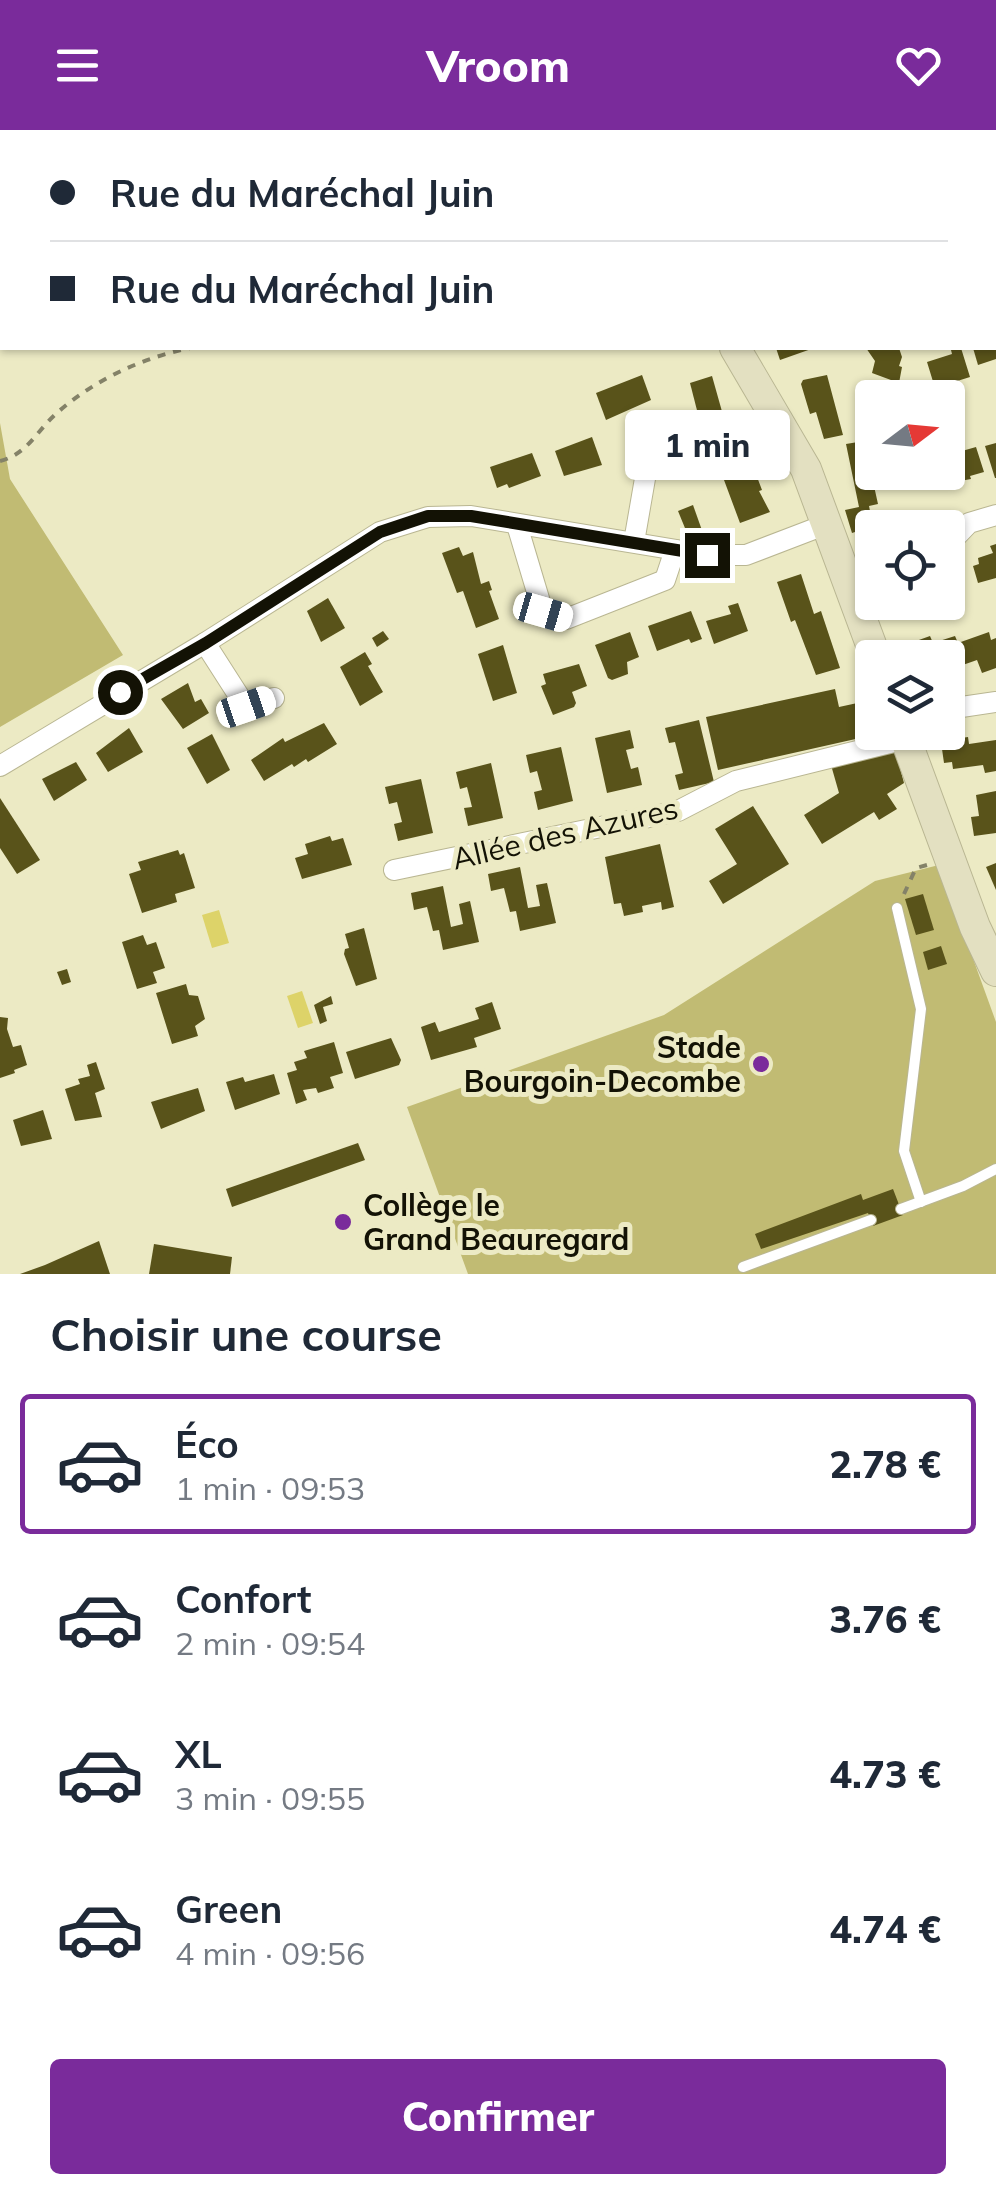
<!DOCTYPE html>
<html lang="fr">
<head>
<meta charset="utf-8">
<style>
	:root { --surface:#fff; --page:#f2f2f3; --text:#1f2937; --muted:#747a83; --line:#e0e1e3; --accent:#7a2b9b }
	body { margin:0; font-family:Mulish,sans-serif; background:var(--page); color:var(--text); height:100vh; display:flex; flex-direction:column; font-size:38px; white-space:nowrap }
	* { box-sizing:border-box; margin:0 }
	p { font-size:32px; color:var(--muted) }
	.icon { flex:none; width:55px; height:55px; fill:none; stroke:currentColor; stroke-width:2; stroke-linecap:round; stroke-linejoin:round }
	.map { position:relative; height:1144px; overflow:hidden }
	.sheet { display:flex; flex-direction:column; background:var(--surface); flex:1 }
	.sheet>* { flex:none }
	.hud { position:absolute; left:0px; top:0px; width:998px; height:220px; box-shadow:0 2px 8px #0004; display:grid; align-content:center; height:220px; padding:0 50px; background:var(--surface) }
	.needle { width:65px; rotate:74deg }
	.controls { position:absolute; left:855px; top:250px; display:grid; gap:20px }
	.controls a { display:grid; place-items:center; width:110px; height:110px; border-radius:10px; background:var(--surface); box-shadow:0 2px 8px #0004; font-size:50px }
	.end { position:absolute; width:45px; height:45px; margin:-22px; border:12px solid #131205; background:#fff; box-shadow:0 0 0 5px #fff }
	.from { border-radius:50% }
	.bubble { position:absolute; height:70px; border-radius:10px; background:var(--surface); box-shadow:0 2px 8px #0004; font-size:32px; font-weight:800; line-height:70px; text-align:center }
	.car { position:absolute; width:30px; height:60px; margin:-30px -15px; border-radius:12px; box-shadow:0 0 8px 2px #0007; background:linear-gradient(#fff 24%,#345 0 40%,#fff 0 76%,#345 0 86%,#fff 0) }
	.hud b { display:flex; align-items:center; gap:35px; height:95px; font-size:38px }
	.hud b+b { border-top:2px solid var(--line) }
	.hud i { width:25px; height:25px; background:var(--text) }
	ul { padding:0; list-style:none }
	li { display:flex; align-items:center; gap:30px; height:140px; margin:0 20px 15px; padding:0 30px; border:5px solid transparent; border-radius:10px }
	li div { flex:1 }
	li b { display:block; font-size:38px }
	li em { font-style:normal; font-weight:800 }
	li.selected { border-color:var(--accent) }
	li>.icon { width:90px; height:90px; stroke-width:1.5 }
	h2 { padding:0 50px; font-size:45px; line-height:120px }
	.cta { display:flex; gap:20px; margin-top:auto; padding:20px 50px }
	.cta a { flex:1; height:115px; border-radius:10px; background:var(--accent); color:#fff; font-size:40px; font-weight:800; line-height:115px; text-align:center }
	header { display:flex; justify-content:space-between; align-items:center; height:130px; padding:0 50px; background:var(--accent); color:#fff; font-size:45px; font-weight:800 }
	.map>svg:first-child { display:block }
	.green { fill:#c1bb73 }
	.water { fill:#ddd369 }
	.building { fill:#59531a }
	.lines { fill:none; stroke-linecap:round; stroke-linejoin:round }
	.lane-casing { stroke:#b9b692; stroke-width:12 }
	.street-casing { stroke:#b9b692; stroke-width:22 }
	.secondary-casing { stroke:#b9b692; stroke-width:32 }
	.path { stroke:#848268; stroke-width:4; stroke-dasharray:8 8; stroke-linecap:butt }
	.lane { stroke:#fff; stroke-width:10 }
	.street { stroke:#fff; stroke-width:20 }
	.secondary { stroke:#e3e0c1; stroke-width:30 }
	.route { stroke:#131205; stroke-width:12 }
	.poi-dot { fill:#7a2b9b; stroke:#eceac4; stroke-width:4 }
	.labels { text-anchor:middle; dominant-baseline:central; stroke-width:10; stroke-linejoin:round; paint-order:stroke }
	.street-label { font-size:30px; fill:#131205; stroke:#eceac4 }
	.poi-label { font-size:30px; font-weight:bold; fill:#131205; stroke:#eceac4; text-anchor:end }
</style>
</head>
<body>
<header><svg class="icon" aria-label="menu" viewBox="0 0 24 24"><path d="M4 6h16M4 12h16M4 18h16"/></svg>Vroom<svg class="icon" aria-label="heart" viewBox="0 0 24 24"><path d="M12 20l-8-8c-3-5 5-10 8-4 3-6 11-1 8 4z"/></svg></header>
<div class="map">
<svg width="996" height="1144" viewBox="0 0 996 1144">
	<rect width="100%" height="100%" fill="#eceac4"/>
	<g class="green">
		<path d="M288,0H568L555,2Z"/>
		<path d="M0,293L10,349L123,525L0,597Z"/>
		<path d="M939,735L996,892V1144H468L407,977L664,885L875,751Z"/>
	</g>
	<g class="water">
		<path d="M219,780L229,813L212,818L202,785Z"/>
		<path d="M302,861L313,893L298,898L287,866Z"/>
	</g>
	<g class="building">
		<path d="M776,218H814L780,230Z"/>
		<path d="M866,218H899L902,227L899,236L902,237L899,253L872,243L875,231Z"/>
		<path d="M961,218L970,247L935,258L927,232L952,224L951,220Z"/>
		<path d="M973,218H996V229L978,235Z"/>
		<path d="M642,245L651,270L606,290L596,263Z"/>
		<path d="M827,245L843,305L824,309L816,282L810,284L801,254L803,250Z"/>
		<path d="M712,246L723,285L700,292L690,253Z"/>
		<path d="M592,307L602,335L564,346L555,321Z"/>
		<path d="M750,307L761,337L754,339L762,360L759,361L770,382L740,393L724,350L741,344L737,334L724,339L718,321Z"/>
		<path d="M864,311L878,374L869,376L872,391L859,393L858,401L852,403L845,380L859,377L846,314Z"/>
		<path d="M996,313V348H995L985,316Z"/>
		<path d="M976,317L984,342L970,346L971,349L938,355L934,342H948V325Z"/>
		<path d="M532,323L541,346L509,358L507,354L497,358L490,337Z"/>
		<path d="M693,375L704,406L687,403L678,381Z"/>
		<path d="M996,414V448L978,453L973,436L979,434L978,428L993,423L990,416Z"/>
		<path d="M459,417L463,426L473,422L481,454L489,451L492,460L489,461L499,489L476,498L463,461L457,463L442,423Z"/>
		<path d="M801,444L814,484L821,481L840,538L816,545L795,490L791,492L777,452Z"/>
		<path d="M328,468L345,498L321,512L307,481Z"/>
		<path d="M738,473L748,501L714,514L706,491L731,484L728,476Z"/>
		<path d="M691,481L702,509L691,513L689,509L657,521L648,496Z"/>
		<path d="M383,501L389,509L377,517L372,508Z"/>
		<path d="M630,502L639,527L627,532L628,544L612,550L608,548L595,515Z"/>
		<path d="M989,502L991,510L996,508V538L982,543L977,530L957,537L959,543L948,547V528H909L905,515L930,506L933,513L955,506L958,513Z"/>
		<path d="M503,515L517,563L493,571L478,524Z"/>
		<path d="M365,522L372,534L368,536L383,562L360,576L340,537Z"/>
		<path d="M579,534L587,556L572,562L576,573L574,577L553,585L541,556L546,554L543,544Z"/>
		<path d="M188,553L195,572L201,569L209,583L183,599L161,569Z"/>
		<path d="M835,559L839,577L862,572L869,602L860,608L718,640L706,587Z"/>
		<path d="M699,590L714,652L679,660L675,645L683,643L675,612L669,613L665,598Z"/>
		<path d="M324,593L337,614L308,632L306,629L294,637L292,634L264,651L251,630L283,608L285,612Z"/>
		<path d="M129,598L143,622L108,642L96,623Z"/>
		<path d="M630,600L634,618L626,620L631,639L638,637L642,655L607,663L595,608Z"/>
		<path d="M212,604L230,640L207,654L187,618Z"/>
		<path d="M968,607L969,614L996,610V641L985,643L983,635L953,639L952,632L944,633L942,619L950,618L948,610Z"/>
		<path d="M561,617L573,671L538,680L534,662L542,660L537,641L530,643L526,625Z"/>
		<path d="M895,619L904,653L887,664L897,679L879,690L874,682L822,714L804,685L839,663L831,635Z"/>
		<path d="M76,632L87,650L54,671L42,649Z"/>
		<path d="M491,633L503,688L468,696L464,678L472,677L467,657L460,659L456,642Z"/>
		<path d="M421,649L433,703L398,711L394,694L402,692L397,672L389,674L385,657Z"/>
		<path d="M996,661V703L974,706L971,687L979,686L976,665Z"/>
		<path d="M0,668L40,730L17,744L0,718Z"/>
		<path d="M753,676L789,734L723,774L709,751L737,734L715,699Z"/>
		<path d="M330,706L332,711L343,708L352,735L302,749L295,728L308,724L305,714Z"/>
		<path d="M660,714L674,777L662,780L661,772L642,776L643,782L624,786L621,773L614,774L605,727Z"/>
		<path d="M178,720L180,725L184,723L195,758L175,764L177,772L142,783L129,744L141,740L138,732Z"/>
		<path d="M996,733V760L986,737Z"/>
		<path d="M520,737L528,778L540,776L536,755L547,753L556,793L520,801L516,781L510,782L504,758L491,761L488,744Z"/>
		<path d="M443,756L451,797L463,794L459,774L470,771L479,812L443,820L439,800L433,801L427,777L414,780L411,763Z"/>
		<path d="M923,764L934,800L916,805L905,769Z"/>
		<path d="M364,798L377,849L356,856L344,824L345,819L349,818L345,804Z"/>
		<path d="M143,805L147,815L156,812L165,838L153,842L157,853L137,859L122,812Z"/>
		<path d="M941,816L947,834L928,840L923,822Z"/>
		<path d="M67,839L71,852L62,855L57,842Z"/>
		<path d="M186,854L189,865L198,866L205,889L195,896L198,906L172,914L156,863Z"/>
		<path d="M331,866L333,874L323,877L327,891L320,894L314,875Z"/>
		<path d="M492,872L501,899L474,908L477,917L431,930L421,897L435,892L439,902L479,889L475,878Z"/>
		<path d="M0,887L8,888L7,899L13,917L21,915L27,935L14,940L15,943L0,948Z"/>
		<path d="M391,908L401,930L399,935L355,949L346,922Z"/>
		<path d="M334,912L343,943L330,947L334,958L318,963L316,958L303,960L307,970L296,974L287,943L297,940L294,932L307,928L304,921Z"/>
		<path d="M96,932L105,959L95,963L102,987L75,991L65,959L80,954L78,949L90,946L87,935Z"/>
		<path d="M274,944L280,964L235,980L226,952L243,947L245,952Z"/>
		<path d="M198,958L205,981L161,999L151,972Z"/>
		<path d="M43,980L52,1009L21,1016L13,990Z"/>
		<path d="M358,1013L365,1030L232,1077L226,1059Z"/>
		<path d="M893,1059L903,1085L873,1096L868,1083L761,1119L755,1104L861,1064L863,1070Z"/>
		<path d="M99,1111L110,1144H20L45,1135Z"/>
		<path d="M154,1114L232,1127L230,1144H149Z"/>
	</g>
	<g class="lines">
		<defs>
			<g id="lane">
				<path d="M897,778L921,879L904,1021L921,1072"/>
				<path d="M901,1079L963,1056L996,1039"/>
				<path d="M743,1137L871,1090"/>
			</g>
			<g id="street">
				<path d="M995,165H996"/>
				<path d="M517,395L543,482L566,489L665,450L675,420"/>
				<path d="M634,412L647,337"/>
				<path d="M948,415L969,393L996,385"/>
				<path d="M205,513L246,577L274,568"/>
				<path d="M948,579L996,572"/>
				<path d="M0,636L205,513L380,402L428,387L471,386L707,425H746L827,394"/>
				<path d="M394,740L678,681L736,651L906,609"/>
			</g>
			<g id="secondary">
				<path d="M508,0L511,2"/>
				<path d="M735,218L806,339L876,528"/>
				<path d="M903,602L975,797L996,841"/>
			</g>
		</defs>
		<use href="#lane" class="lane-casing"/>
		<use href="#street" class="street-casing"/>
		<use href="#secondary" class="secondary-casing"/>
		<g class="path">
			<path d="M277,0L278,2"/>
			<path d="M995,62L996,61"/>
			<path d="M0,331C28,324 37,300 58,282C96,249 142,228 190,218"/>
			<path d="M904,764L916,738L927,735"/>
		</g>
		<use href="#lane" class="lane"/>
		<use href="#street" class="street"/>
		<use href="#secondary" class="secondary"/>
	</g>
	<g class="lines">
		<path class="route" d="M120,562L206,513L380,402L428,386H471L707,425"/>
	</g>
	<g class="poi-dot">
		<circle cx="761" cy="934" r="10"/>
		<circle cx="343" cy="1092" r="10"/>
	</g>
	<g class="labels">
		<g class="street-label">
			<text transform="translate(565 703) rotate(-13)">Allée des Azures</text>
		</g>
		<g class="poi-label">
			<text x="741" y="917">Stade<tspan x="741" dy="34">Bourgoin-Decombe</tspan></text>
			<text x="363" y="1075" text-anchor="start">Collège le<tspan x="363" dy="34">Grand Beauregard</tspan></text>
		</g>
	</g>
</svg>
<div class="controls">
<a><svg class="needle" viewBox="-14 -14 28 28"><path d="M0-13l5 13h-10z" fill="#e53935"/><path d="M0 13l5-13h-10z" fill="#747a83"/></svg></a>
<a><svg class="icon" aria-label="locate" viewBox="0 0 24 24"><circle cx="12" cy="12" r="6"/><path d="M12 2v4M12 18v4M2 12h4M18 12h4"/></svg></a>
<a><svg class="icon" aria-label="layers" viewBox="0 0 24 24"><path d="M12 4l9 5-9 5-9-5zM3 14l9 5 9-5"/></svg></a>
</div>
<i class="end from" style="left:120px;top:562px"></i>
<i class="end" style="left:707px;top:425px"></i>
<div class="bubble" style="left:625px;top:280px;width:165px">1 min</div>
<i class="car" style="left:543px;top:482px;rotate:106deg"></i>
<i class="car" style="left:246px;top:577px;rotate:71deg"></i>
<div class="hud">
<b><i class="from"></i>Rue du Maréchal Juin</b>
<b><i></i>Rue du Maréchal Juin</b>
</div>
</div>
<section class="sheet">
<h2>Choisir une course</h2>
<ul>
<li class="selected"><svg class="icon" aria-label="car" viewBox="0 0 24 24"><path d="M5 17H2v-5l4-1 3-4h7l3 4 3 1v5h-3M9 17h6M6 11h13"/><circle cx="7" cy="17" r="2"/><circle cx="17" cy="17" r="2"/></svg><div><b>Éco</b><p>1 min · 09:53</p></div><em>2.78 €</em></li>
<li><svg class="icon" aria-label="car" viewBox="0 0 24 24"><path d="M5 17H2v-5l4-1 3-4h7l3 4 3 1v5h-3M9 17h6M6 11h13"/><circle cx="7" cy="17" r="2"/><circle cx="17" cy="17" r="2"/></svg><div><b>Confort</b><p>2 min · 09:54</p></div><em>3.76 €</em></li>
<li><svg class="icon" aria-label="car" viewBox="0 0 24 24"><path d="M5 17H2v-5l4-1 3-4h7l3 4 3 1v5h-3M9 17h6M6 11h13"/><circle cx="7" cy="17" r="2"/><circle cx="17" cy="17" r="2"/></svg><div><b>XL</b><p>3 min · 09:55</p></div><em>4.73 €</em></li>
<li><svg class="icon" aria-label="car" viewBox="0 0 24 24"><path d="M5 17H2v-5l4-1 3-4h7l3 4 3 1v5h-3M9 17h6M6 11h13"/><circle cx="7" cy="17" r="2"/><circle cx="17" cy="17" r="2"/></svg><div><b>Green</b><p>4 min · 09:56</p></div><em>4.74 €</em></li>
</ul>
<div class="cta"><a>Confirmer</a></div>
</section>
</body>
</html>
